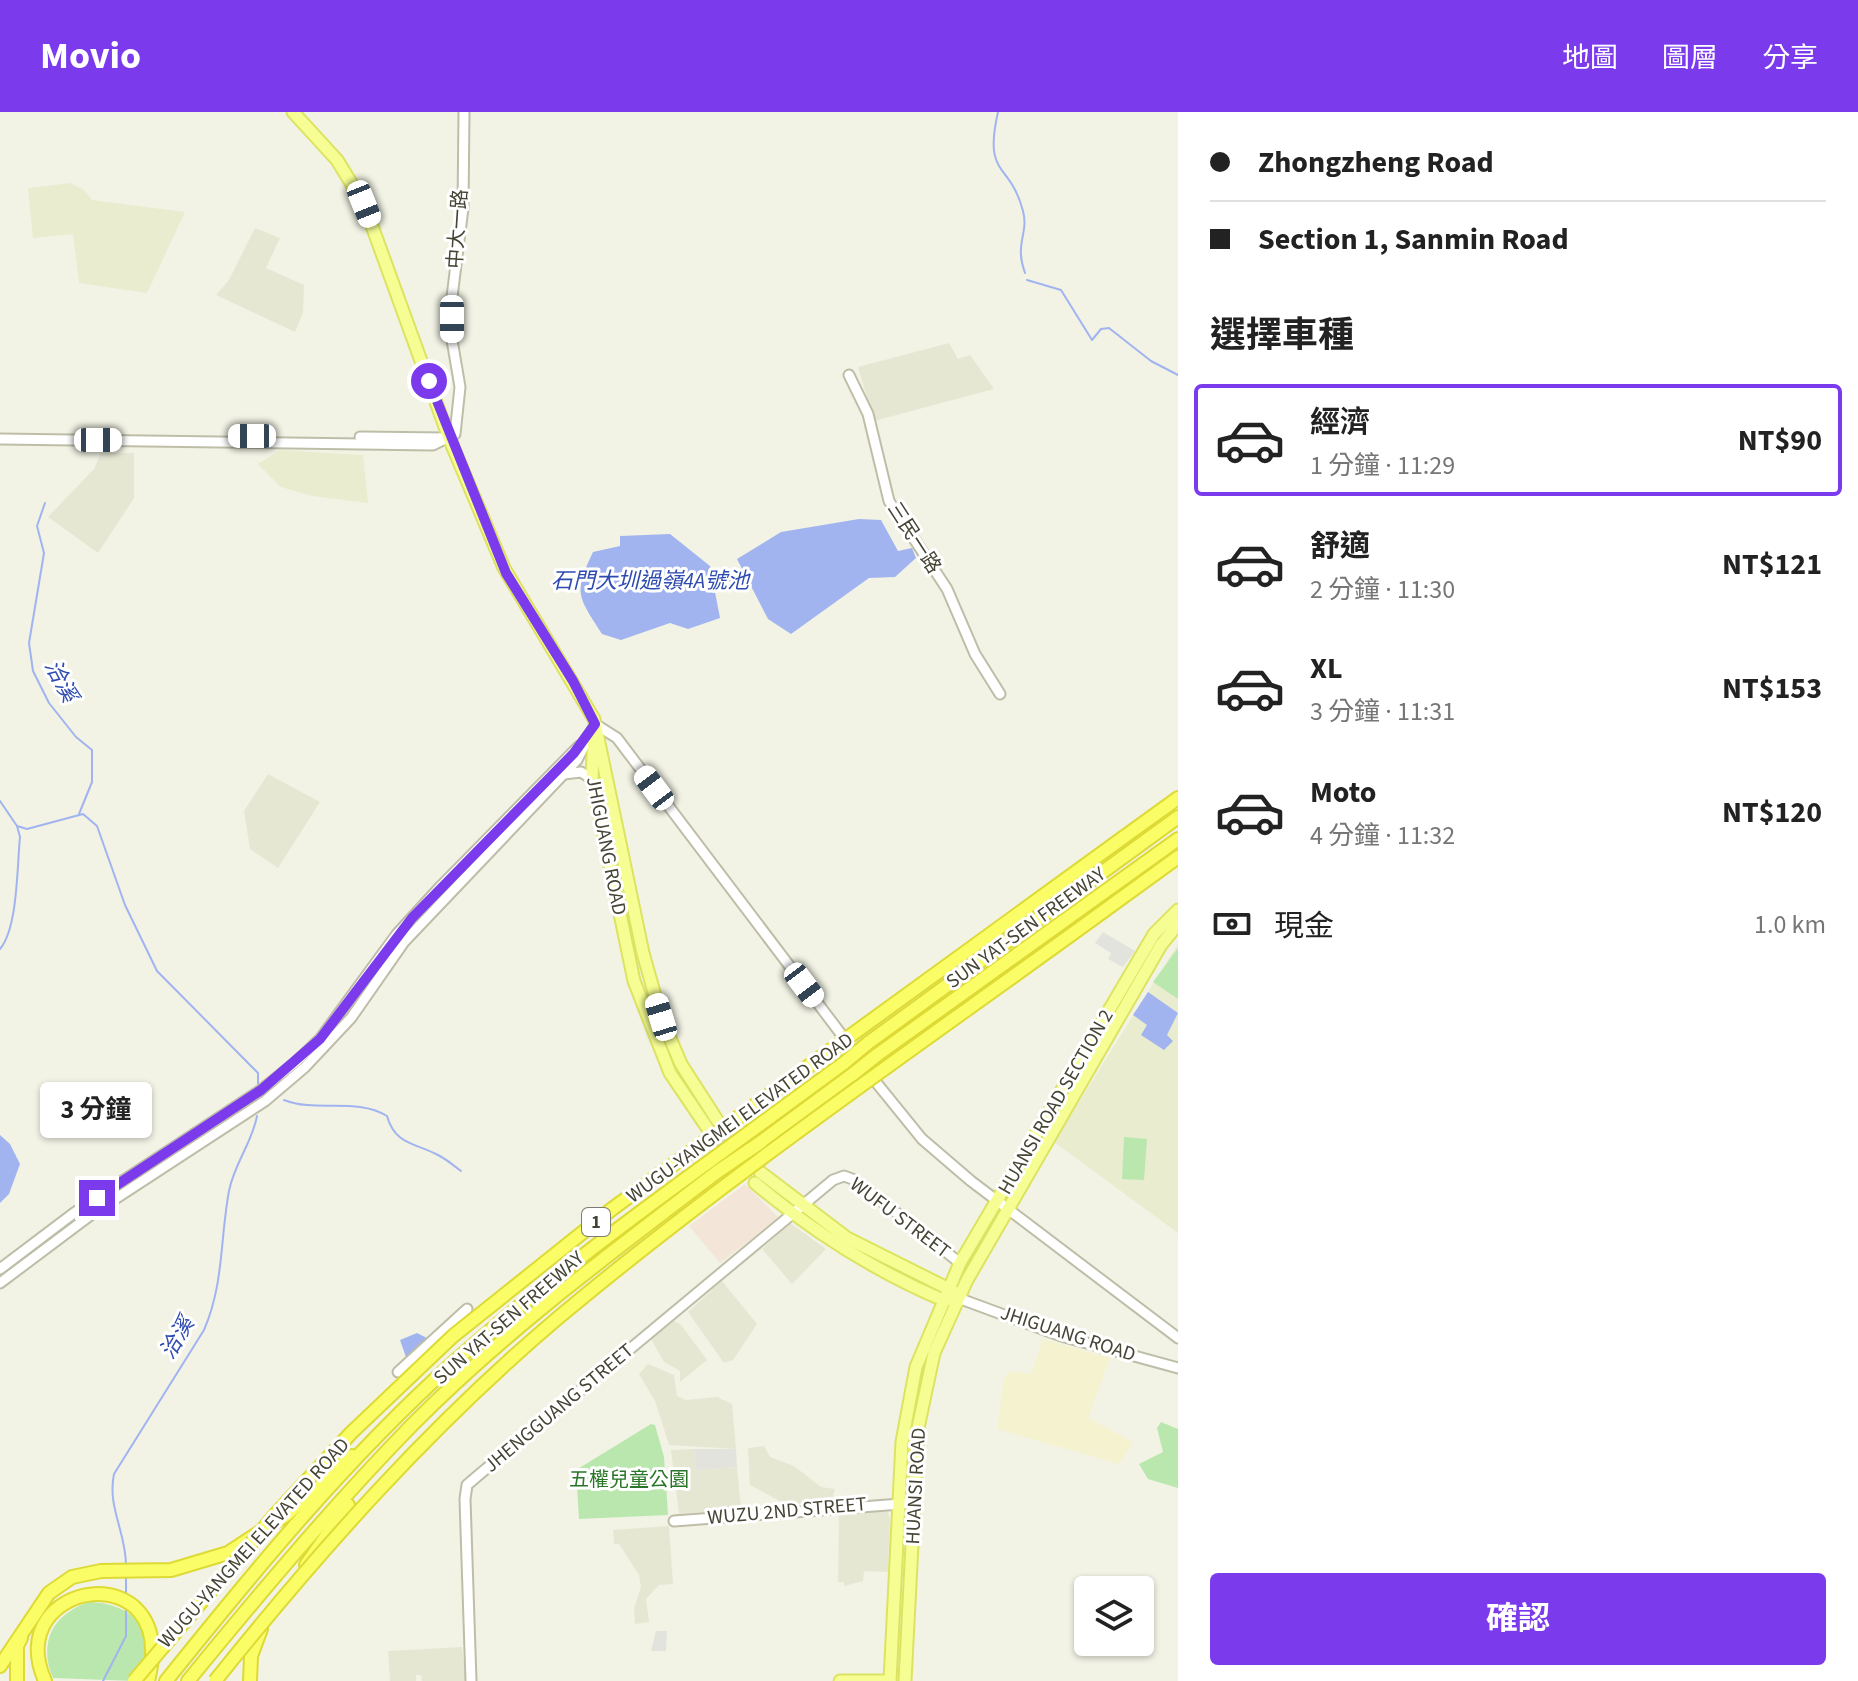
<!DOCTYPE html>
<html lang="zh-TW">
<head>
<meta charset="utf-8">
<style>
	:root { --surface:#fff; --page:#f6f6f6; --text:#222; --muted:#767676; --line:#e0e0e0; --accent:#7c3aed }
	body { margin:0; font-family:"Source Sans 3","Noto Sans TC",sans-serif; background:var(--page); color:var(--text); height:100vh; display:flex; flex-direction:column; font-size:30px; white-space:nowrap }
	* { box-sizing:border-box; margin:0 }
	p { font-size:26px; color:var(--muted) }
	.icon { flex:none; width:44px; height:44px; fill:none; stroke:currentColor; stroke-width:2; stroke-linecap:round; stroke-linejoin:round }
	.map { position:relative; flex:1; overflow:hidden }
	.sheet { display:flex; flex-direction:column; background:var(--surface); width:680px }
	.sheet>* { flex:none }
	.top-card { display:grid; align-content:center; height:176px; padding:0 32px; background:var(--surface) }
	.controls { position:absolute; left:1074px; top:1464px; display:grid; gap:16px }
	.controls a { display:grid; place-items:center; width:80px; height:80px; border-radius:8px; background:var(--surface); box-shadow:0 2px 6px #0004; font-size:40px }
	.end { position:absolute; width:36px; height:36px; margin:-18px; border:10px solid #7c3aed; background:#fff; box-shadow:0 0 0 4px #fff }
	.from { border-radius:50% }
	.bubble { position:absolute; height:56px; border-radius:8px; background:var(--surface); box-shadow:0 2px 6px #0004; font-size:26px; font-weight:700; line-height:56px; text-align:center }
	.car { position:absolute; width:24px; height:48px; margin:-24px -12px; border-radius:10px; box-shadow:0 0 6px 2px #0007; background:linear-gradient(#fff 24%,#345 0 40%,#fff 0 76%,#345 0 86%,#fff 0) }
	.top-card b { display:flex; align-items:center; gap:28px; height:76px; font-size:30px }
	.top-card b+b { border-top:2px solid var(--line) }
	.top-card i { width:20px; height:20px; background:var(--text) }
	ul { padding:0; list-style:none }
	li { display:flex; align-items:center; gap:24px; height:112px; margin:0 16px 12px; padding:0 16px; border:4px solid transparent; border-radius:8px }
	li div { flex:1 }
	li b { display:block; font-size:30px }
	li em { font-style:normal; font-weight:700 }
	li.on { border-color:var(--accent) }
	li>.icon { width:72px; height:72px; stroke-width:1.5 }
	h2 { padding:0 32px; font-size:36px; line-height:96px }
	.pay { display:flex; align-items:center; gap:20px; height:88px; padding:0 32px; font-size:30px }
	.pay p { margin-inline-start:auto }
	.button { display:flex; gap:16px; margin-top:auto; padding:16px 32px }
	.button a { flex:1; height:92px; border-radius:8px; background:var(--accent); color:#fff; font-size:32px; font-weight:700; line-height:92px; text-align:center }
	header { display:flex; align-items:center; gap:48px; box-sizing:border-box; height:112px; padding:0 40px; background:var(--accent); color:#fff }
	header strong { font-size:38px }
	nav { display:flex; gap:44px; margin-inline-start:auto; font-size:28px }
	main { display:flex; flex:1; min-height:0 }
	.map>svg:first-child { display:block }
	.residential { fill:#e6e7d3 }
	.commercial { fill:#f5f2d0 }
	.education { fill:#eaeccf }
	.medical { fill:#f3e6d8 }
	.green { fill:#b9e7ae }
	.parking { fill:#e3e3dd }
	.water { fill:#a1b4f0 }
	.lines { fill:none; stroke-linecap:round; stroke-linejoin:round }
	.stream { stroke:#a1b4f0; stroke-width:2 }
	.major-tunnel { stroke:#cfd0c2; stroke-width:11; stroke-dasharray:11 5.5; stroke-linecap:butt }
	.minor-casing { stroke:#bebea8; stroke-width:13 }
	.major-casing { stroke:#dce363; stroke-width:15 }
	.highway-casing { stroke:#ddda35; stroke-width:16 }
	.minor { stroke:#fff; stroke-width:9 }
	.major { stroke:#f6fe93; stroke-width:11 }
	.highway { stroke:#fafd65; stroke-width:12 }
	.highway-bridge-casing { stroke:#ddda35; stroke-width:16; stroke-linecap:butt }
	.highway-bridge { stroke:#fafd65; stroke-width:12 }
	.route { stroke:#7c3aed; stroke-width:10 }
	.labels { text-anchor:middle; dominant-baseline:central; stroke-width:6; stroke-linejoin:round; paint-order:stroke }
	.shield { fill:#fff; stroke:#7d7c72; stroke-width:2 }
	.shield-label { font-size:18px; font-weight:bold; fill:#454435 }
	.street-label { font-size:20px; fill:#454435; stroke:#fff }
	.park-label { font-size:20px; fill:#2a7628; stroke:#fff }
	.water-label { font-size:22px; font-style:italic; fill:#2e4bb0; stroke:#fff }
</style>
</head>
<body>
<header>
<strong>Movio</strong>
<nav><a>地圖</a><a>圖層</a><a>分享</a></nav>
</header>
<main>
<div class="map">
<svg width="1178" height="1569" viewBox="0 0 1178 1569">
	<rect width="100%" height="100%" fill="#f2f3e5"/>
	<g class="residential">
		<path d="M255,116L280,126L266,156L304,173L303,201L295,220L216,183L229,168Z"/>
		<path d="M949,231L958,247L970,243L994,277L874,309L858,255Z"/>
		<path d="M101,341H134V386L98,441L48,405L94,357Z"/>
		<path d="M268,662L320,690L278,756L250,737L244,699Z"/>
		<path d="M790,1111L826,1137L792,1172L762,1137Z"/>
		<path d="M722,1169L757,1212L733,1248L724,1251L688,1200Z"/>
		<path d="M674,1209L681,1213L707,1248L680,1270V1259L664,1250L651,1227Z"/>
		<path d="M648,1252L674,1263L677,1284L686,1288L717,1285L732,1292L736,1337L669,1333L655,1289L639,1262Z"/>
		<path d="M764,1334L770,1345L794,1354L821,1375L835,1377L832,1388L787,1393L750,1373L748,1336Z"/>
		<path d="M694,1337L696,1358L737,1355L741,1397L679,1402L671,1338Z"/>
		<path d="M882,1398L888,1400L890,1408L888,1460L864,1459L863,1469L844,1474V1470H838L839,1404L841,1401Z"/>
		<path d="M669,1414L673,1472L659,1473L646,1487L649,1510L635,1512L634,1496L641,1475L639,1463L619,1432H614L613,1418Z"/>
		<path d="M462,1535L466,1569H422L421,1563H416V1569H390L388,1539Z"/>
	</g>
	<path class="commercial" d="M1043,1227L1110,1246L1088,1306L1133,1330L1119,1352L997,1317L1004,1267L1010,1259L1031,1262Z"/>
	<g class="education">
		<path d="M71,71L84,78L92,88L185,100L147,181L79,171L73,122L33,126L28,76Z"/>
		<path d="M280,338L363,343L368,391L312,384L281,375L258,352Z"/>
		<path d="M1178,832V1121L1054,1030Z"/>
	</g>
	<path class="medical" d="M745,1072L779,1106L720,1151L689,1114Z"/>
	<g class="green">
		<path d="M1178,836V887L1153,870Z"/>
		<path d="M1124,1025L1147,1027L1144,1068L1122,1067Z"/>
		<path d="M1161,1310L1178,1317V1376L1148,1367L1139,1352L1163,1340L1157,1316Z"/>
		<path d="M651,1312L655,1313L664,1345L668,1403L579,1407L576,1358Z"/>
		<path d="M89,1490C115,1490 151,1505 148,1538C147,1548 139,1560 136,1569L53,1566C38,1530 53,1502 89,1490Z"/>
	</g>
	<g class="parking">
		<path d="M1103,820L1135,839L1123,855L1108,847L1111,841L1095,831Z"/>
		<path d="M694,1337H736L737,1355L696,1358Z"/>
		<path d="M656,1519H667L666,1539H651Z"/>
	</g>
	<g class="water">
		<path d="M859,407L881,408L898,439L912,436L916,446L895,465L869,466L791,522L768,507L737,447L781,420Z"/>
		<path d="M670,422L710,454L720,506L688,517L670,511L621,528L602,522C578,484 573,482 593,440L620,434V424Z"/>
		<path d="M1148,880L1178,901L1167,923L1173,929L1164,938L1141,923L1147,913L1133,903Z"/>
		<path d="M0,1023L10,1032L20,1052L9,1082L0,1091Z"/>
		<path d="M417,1221L429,1227L407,1248L400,1228Z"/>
	</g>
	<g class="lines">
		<g class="stream">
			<path d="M998,0C983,66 1010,49 1023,99C1029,122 1014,131 1025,161"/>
			<path d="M1027,168L1061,178L1092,228L1101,217L1109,216L1151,249L1178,263"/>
			<path d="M45,391L37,414L44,441L29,531L33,559L49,591L76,625L92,638V670L79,702"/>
			<path d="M713,472L747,466"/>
			<path d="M0,689L17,714L27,717L83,702L97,714L125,793L157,859L258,961V974"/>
			<path d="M0,837C18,816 17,754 20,725L17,714"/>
			<path d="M284,988C317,1001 356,985 387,1004C395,1033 416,1031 438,1043C446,1047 453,1053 461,1059"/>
			<path d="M126,1453C126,1420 107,1395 114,1362L204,1218C224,1172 220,1127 229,1079C234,1052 252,1031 257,1004"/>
			<path d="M126,1483V1466"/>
			<path d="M103,1569L126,1524V1496"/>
		</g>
		<g class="major-tunnel">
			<path d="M719,1011L760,1059"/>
			<path d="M708,1017L755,1071"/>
		</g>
		<defs>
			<g id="minor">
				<path d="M849,263L868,302L889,389L947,477L975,542L1000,582"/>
				<path d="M360,325L446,326"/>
				<path d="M0,327L433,333L455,322L460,275L452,228V185L463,96L464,0"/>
				<path d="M595,612L617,626L841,922"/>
				<path d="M564,662L581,660L592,667"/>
				<path d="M875,969L922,1027L971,1069L1178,1226"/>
				<path d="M0,1157L74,1101L261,978L296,950L320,927L397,822L440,775L579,634"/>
				<path d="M0,1171L92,1102L265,989L305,955L351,906L404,830L577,648L594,615"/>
				<path d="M958,1186L1061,1224L1178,1256"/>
				<path d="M398,1260L467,1197"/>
				<path d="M674,1409L914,1391"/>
				<path d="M471,1569L465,1387L467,1373L481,1361L833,1068L844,1064L855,1068L960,1151"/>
			</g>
			<g id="major">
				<path d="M293,0L337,48L364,92L449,326L504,456L594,607L643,841L661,905L681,952L719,1011"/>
				<path d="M594,621L592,667L634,869L670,961L708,1017"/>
				<path d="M760,1060L847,1126L953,1179"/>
				<path d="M755,1071C813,1120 873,1158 943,1188L950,1187"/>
				<path d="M840,1569H890"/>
				<path d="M890,1569L902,1330L916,1255L960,1151L1154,822L1178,798"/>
				<path d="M905,1569L918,1316L934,1241L967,1168L1161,833L1178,812"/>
			</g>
			<g id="highway">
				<path d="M1124,725L1178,686"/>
				<path d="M1112,793L1178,745"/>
				<path d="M868,931L1178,705"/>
				<path d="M877,943L1178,727"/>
				<path d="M751,1019L844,951"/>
				<path d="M761,1030L853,962"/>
				<path d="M306,1453L348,1393"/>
				<path d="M0,1554L49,1481L72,1465L101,1459L171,1458L228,1441L286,1403L352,1344"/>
				<path d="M17,1569V1534L21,1526"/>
				<path d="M45,1569C0,1467 181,1440 148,1569"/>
				<path d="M166,1569C255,1458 347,1346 454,1250C535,1178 622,1113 710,1049"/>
				<path d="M188,1569C260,1481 333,1394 412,1313C505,1219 612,1140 717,1060"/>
				<path d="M250,1569L251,1544L261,1517"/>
			</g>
		</defs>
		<use href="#minor" class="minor-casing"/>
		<use href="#major" class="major-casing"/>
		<use href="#highway" class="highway-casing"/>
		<use href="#minor" class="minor"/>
		<use href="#major" class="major"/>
		<use href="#highway" class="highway"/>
		<defs>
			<g id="highway-bridge">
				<path d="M844,951L868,931"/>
				<path d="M853,962L877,943"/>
				<path d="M710,1049L751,1019"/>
				<path d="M717,1060L761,1030"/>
				<path d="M134,1569L276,1402L351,1321L453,1224L612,1097L1124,725"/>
				<path d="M215,1569C319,1439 432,1312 559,1205C735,1058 927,928 1112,793"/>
			</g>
		</defs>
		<use href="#highway-bridge" class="highway-bridge-casing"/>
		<use href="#highway-bridge" class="highway-bridge"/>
	</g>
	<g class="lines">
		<path class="route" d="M97,1086L261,978L320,927L412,806L574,641L595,612L573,569L506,461L429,269"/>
	</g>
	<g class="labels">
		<rect class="shield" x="582" y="1096" width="28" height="28" rx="6"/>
		<g class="shield-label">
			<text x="596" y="1110">1</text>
		</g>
		<g class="street-label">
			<text transform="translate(458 117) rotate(-86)">中大一路</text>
			<text transform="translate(914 426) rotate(57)">三民一路</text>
			<text transform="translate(606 734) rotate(79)">JHIGUANG ROAD</text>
			<text transform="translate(1026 816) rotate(-36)">SUN YAT-SEN FREEWAY</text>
			<text transform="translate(1056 990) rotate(-60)">HUANSI ROAD SECTION 2</text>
			<text transform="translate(740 1006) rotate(-36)">WUGU-YANGMEI ELEVATED ROAD</text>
			<text transform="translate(900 1106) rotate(37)">WUFU STREET</text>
			<text transform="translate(509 1206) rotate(-41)">SUN YAT-SEN FREEWAY</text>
			<text transform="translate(1068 1222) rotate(18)">JHIGUANG ROAD</text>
			<text transform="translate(559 1296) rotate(-40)">JHENGGUANG STREET</text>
			<text transform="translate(916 1374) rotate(-87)">HUANSI ROAD</text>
			<text transform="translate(787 1399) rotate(-5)">WUZU 2ND STREET</text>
			<text transform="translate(254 1431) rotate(-48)">WUGU-YANGMEI ELEVATED ROAD</text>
		</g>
		<g class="park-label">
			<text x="629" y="1368">五權兒童公園</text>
		</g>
		<g class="water-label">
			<text x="650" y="469">石門大圳過嶺4A號池</text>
			<text transform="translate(61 569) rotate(62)">洽溪</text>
			<text transform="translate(177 1226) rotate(-59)">洽溪</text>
		</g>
	</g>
</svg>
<div class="controls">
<a><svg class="icon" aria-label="layers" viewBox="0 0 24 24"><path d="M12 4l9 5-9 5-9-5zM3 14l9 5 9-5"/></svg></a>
</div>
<i class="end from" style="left:429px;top:269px"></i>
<i class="end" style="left:97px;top:1086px"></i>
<div class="bubble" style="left:40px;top:970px;width:112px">3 分鐘</div>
<i class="car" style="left:364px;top:92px;rotate:158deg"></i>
<i class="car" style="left:452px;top:207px;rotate:180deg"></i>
<i class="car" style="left:252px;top:324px;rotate:270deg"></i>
<i class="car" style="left:98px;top:328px;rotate:90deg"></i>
<i class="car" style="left:654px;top:676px;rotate:323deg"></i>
<i class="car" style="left:804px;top:873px;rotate:143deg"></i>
<i class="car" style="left:661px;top:905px;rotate:343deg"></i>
</div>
<section class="sheet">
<div class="top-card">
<b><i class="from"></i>Zhongzheng Road</b>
<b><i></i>Section 1, Sanmin Road</b>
</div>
<h2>選擇車種</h2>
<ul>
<li class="on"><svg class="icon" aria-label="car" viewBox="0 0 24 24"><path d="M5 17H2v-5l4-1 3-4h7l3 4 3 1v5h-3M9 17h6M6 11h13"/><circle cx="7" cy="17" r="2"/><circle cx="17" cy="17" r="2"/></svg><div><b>經濟</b><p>1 分鐘 · 11:29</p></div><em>NT$90</em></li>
<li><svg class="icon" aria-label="car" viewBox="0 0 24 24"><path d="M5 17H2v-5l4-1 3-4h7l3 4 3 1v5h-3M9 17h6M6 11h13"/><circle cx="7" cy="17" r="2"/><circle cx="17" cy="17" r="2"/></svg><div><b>舒適</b><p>2 分鐘 · 11:30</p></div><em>NT$121</em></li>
<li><svg class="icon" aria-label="car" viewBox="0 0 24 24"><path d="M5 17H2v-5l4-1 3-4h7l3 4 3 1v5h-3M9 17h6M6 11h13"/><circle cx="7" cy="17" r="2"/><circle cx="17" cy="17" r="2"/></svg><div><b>XL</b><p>3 分鐘 · 11:31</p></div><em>NT$153</em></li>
<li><svg class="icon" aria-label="car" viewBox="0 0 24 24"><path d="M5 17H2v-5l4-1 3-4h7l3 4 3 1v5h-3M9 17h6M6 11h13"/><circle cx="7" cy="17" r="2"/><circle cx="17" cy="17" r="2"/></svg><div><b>Moto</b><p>4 分鐘 · 11:32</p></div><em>NT$120</em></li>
</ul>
<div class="pay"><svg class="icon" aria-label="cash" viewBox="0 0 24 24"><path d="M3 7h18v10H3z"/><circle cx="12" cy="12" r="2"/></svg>現金<p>1.0 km</p></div>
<div class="button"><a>確認</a></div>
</section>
</main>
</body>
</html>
